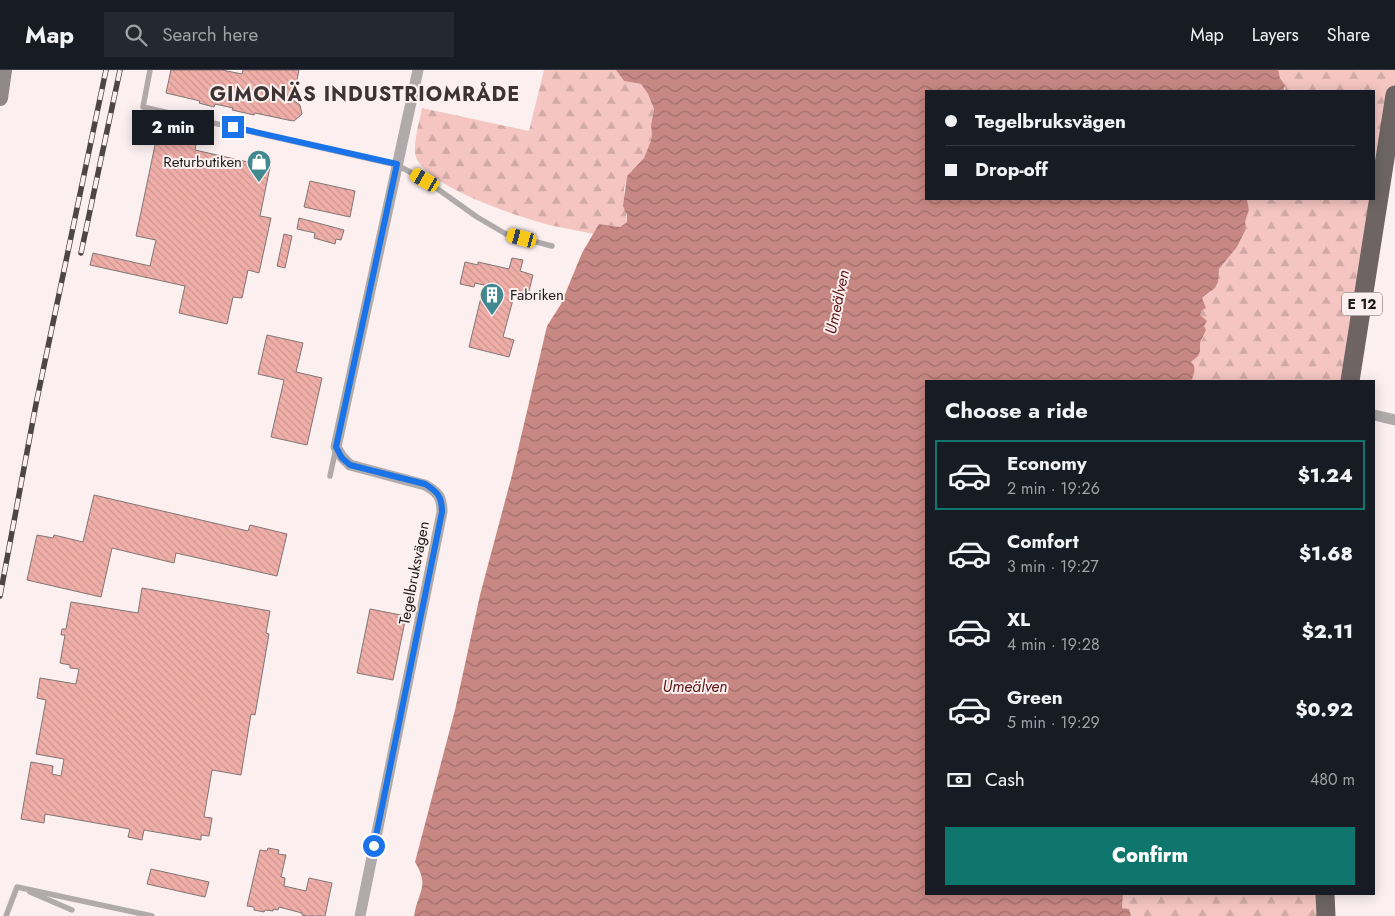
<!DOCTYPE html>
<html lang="en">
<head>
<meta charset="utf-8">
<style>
	:root { --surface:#171b24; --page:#242831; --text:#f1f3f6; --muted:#9ea1a6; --line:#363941; --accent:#0f766e }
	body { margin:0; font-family:Jost,sans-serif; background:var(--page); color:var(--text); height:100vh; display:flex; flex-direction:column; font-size:19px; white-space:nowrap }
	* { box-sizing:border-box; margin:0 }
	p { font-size:16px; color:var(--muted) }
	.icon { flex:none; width:28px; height:28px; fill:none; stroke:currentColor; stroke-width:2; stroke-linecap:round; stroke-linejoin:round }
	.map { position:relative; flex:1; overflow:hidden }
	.details { position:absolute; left:925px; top:310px; width:450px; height:515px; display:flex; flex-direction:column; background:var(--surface); border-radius:0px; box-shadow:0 2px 12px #0003 }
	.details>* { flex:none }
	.top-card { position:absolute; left:925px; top:20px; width:450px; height:110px; border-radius:0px; box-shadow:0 2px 12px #0003; display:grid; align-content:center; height:110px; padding:0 20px; background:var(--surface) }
	.end { position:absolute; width:22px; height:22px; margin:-11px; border:6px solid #1a73e8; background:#fff; box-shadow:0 0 0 2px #fff }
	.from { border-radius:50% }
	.bubble { position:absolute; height:35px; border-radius:0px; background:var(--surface); box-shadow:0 2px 12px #0003; font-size:16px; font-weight:800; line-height:35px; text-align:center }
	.car { position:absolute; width:15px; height:30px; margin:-15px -8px; border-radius:6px; box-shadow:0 0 4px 1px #0007; background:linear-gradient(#f5c518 24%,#345 0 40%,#f5c518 0 76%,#345 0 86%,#f5c518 0) }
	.top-card b { display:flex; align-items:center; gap:18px; height:48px; font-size:19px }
	.top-card b+b { border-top:1px solid var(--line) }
	.top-card i { width:12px; height:12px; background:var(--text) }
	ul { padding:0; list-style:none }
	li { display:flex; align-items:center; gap:15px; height:70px; margin:0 10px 8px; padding:0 10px; border:2px solid transparent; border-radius:0px }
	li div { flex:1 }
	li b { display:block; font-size:19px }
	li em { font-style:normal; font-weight:800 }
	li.active { border-color:var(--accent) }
	li>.icon { width:45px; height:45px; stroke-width:1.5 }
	h2 { padding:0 20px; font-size:22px; line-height:60px }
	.pay { display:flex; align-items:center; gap:12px; height:55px; padding:0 20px; font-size:19px }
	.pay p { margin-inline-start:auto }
	.cta { display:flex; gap:10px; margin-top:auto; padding:10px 20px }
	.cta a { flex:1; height:58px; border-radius:0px; background:var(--accent); color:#fff; font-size:20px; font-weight:800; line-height:58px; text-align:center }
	header { display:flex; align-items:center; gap:30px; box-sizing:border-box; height:70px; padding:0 25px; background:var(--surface); border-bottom:1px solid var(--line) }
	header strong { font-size:24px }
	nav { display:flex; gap:28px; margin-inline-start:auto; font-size:18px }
	.search { width:350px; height:45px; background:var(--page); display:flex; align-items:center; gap:12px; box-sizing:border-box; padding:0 18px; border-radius:0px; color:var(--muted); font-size:19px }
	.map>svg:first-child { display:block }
	.forest { fill:url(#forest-firs) }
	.water { fill:url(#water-waves) }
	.building { fill:url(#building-back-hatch); stroke:#817675 }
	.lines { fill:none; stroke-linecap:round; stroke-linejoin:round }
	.service { stroke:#b0abaa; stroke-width:5.5 }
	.minor { stroke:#b0abaa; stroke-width:11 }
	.secondary { stroke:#8f8887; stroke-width:16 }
	.trunk { stroke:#6e6464; stroke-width:19 }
	.rail-casing { stroke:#4c4746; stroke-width:5.5 }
	.rail { stroke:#fbf0ef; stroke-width:4; stroke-dasharray:11; stroke-linecap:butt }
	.route { stroke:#1a73e8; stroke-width:6 }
	.labels { text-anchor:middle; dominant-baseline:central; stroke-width:4; stroke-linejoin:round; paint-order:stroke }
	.shield { fill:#fbf0ef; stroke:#615b5a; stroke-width:1 }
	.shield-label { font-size:14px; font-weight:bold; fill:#1f1b1a }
	.poi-label { font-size:15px; fill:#1f1b1a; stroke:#fbf0ef; text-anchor:end }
	.street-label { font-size:15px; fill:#1f1b1a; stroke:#fbf0ef }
	.water-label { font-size:16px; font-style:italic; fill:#631718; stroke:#fbf0ef }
	.district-label { font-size:20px; font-weight:bold; letter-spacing:1px; fill:#3c3332; stroke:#fbf0ef }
</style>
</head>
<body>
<header>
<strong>Map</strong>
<div class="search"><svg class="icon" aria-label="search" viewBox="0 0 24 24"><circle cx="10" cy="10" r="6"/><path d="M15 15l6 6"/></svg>Search here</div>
<nav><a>Map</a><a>Layers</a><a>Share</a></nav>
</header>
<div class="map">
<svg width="1395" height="846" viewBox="0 0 1395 846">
	<defs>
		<pattern id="forest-firs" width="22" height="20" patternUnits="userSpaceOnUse" patternTransform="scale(1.25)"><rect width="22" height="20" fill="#f4c5c1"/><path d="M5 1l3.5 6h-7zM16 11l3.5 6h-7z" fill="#d1a9a5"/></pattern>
		<pattern id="water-waves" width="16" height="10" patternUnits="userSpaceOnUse" patternTransform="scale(1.25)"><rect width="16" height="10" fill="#c78883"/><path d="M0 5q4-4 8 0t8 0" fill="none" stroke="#a16e6a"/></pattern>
		<pattern id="building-back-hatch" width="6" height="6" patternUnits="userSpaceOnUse" patternTransform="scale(1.25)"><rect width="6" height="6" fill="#f0aea8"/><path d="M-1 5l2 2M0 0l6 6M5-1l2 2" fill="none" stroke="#cd9590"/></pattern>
	</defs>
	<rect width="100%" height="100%" fill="#fbf0ef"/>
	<g class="forest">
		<path d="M544,0H616L624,11L641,14L648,24L654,39L651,55L652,69L644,88L627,106L624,119L627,152L620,157L599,154L594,164C579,161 564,158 549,155C519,147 427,117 416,87C412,75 420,50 422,38L529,61Z"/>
		<path d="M1278,0H1395V25L1350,311H1191L1193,306L1190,292L1200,277V273C1206,265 1206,254 1200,245L1202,240V228L1211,222L1219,199L1237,177L1246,159L1245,152L1249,140L1247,129H1374V21H1283L1285,19L1283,12L1277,3Z"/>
		<path d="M1123,824H1325L1326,846H1131L1129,839L1122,838Z"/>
	</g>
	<path class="water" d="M616,0H1278L1280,8L1285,15L1283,21H926V129H1247L1249,140L1245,152L1246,159L1237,177L1219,199L1218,212L1215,218L1202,228L1206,238L1202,240L1200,245L1207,251L1204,256L1206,260L1200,273V281L1198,286L1191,292C1197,297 1194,305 1191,311H926V824H1123L1122,838L1129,839L1131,846H414C418,821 430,817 415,792L455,640L480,525L512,405L547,256L561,234L582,183L599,154L620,157L627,152V145L623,136L627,106L644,88L652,68L651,55L654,39L648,24L641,14L624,11Z"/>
	<g class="building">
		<path d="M171,0H222L242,4L243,0H299L293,30L300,35L302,44L294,51L288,50L255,43L254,45L232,40L233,38L215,34L214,37L199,33L200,31L166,23Z"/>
		<path d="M159,56L183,61L182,65L197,69L195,80L270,97L260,146L271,148L259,203L248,200L242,228L233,227L227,254L179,243L185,216L90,195L93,183L150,196L156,170L136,166Z"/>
		<path d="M310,111L355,121L350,147L304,137Z"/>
		<path d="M299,148L344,160L341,170L336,169L335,174L314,168L315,163L297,159Z"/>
		<path d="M284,164L292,166L285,198L277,196Z"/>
		<path d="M512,188L523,190L520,201L533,205L528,225L515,222L503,267L514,270L509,287L469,277L484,215L475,213L474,217L460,214L465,192L478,195V192L509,199Z"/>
		<path d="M267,265L303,273L296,302L322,308L307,375L271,367L284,310L258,304Z"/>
		<path d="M94,425L248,461L250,455L287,464L277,506L176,483L174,493L112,478L101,527L27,510L37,465L53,468L54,465L83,472Z"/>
		<path d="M142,518L270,541L266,563L269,564L255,645L251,644L241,705L212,700L204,747L212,748L209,766L201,765V770L144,760L142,770L128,767L130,759L45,744L44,753L21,749L31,692L53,696L52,704L61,706L64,689L36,684L46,630L37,628L40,608L76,614L79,599L70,598V595L60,593L65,565H61L62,559H66L71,532L138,543Z"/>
		<path d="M370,539L406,546L393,610L357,603Z"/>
		<path d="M268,778L279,780L278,784L286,785L281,807L285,808L284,816L306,821L309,808L332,813L325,846H306L302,845V843L279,837L278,840L273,839V841L265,840L264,842L254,840V837L247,836L260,780L267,781Z"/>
		<path d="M151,799L209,812L205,827L147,814Z"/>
	</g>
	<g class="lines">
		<g class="service">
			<path d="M150,0L143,37L397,95L425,110L477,147L506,164L552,176"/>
			<path d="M330,406L336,378"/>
			<path d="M30,822L72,840"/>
			<path d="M6,846L17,817L152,846"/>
		</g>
		<g class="minor">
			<path d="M1374,345L1395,350"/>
			<path d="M360,846L442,442C442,427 438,422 425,415L350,395L342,387L336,377L418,0"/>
		</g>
		<path class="secondary" d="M0,28L4,0"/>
		<g class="trunk">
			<path d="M1350,311L1395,25"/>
			<path d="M1325,824L1326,846"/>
		</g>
		<defs>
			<g id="rail">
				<path d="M81,183L120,0"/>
				<path d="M0,526L36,334L106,0"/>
			</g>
		</defs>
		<use href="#rail" class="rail-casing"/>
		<use href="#rail" class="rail"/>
	</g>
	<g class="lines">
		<path class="route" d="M233,57L397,94L336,377L342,388L350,395L425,414C438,422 442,427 442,442L374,776"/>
	</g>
	<defs>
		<symbol id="shop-pin" viewBox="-11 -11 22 30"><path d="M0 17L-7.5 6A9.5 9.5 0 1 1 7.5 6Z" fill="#41888f" stroke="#fbf0ef"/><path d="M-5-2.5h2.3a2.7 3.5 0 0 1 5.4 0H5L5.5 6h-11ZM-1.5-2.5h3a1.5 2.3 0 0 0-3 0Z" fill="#fff"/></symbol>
		<symbol id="building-pin" viewBox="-11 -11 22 30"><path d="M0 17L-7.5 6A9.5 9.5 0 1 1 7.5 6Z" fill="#41888f" stroke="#fbf0ef"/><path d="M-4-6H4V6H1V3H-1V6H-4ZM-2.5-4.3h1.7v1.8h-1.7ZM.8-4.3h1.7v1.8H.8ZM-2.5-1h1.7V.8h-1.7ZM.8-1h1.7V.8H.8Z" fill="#fff"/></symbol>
	</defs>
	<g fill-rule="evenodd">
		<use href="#shop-pin" x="245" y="78" width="28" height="38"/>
		<use href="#building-pin" x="478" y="211" width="28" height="38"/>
	</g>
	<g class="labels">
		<rect class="shield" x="1342" y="222.5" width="40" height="23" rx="4"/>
		<g class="shield-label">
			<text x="1362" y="234">E 12</text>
		</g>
		<g class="poi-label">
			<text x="242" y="92">Returbutiken</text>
			<text x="510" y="225" text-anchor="start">Fabriken</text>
		</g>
		<g class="street-label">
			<text transform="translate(414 503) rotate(-79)">Tegelbruksvägen</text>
		</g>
		<g class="water-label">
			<text transform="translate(837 232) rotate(-78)">Umeälven</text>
			<text x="695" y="616">Umeälven</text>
		</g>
		<g class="district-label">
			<text x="365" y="24">GIMONÄS INDUSTRIOMRÅDE</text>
		</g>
	</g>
</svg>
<i class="end from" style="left:374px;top:776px"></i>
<i class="end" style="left:233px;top:57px"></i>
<div class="bubble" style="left:132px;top:40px;width:82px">2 min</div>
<i class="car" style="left:425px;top:110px;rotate:300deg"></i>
<i class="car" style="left:522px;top:168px;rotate:285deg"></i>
<div class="top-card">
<b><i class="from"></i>Tegelbruksvägen</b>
<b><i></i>Drop-off</b>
</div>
<section class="details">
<h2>Choose a ride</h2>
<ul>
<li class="active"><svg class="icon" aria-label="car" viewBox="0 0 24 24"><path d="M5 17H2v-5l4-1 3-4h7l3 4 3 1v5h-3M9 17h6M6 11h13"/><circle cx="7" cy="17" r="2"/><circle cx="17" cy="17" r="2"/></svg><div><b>Economy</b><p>2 min · 19:26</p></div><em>$1.24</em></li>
<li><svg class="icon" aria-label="car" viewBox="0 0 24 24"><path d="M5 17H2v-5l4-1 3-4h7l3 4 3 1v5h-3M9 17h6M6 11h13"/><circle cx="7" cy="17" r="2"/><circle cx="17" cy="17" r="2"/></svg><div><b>Comfort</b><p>3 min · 19:27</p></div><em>$1.68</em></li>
<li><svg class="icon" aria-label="car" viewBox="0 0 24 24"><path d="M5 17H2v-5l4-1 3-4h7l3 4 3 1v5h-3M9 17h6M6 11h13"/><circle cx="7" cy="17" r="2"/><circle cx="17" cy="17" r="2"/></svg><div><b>XL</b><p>4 min · 19:28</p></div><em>$2.11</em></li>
<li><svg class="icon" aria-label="car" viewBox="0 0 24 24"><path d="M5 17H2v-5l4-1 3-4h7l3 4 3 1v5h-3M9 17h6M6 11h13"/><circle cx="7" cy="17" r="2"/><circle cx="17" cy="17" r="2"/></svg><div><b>Green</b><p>5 min · 19:29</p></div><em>$0.92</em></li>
</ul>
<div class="pay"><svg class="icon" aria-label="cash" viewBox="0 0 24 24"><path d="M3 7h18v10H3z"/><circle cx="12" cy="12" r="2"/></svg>Cash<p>480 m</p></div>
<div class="cta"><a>Confirm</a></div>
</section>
</div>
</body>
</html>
